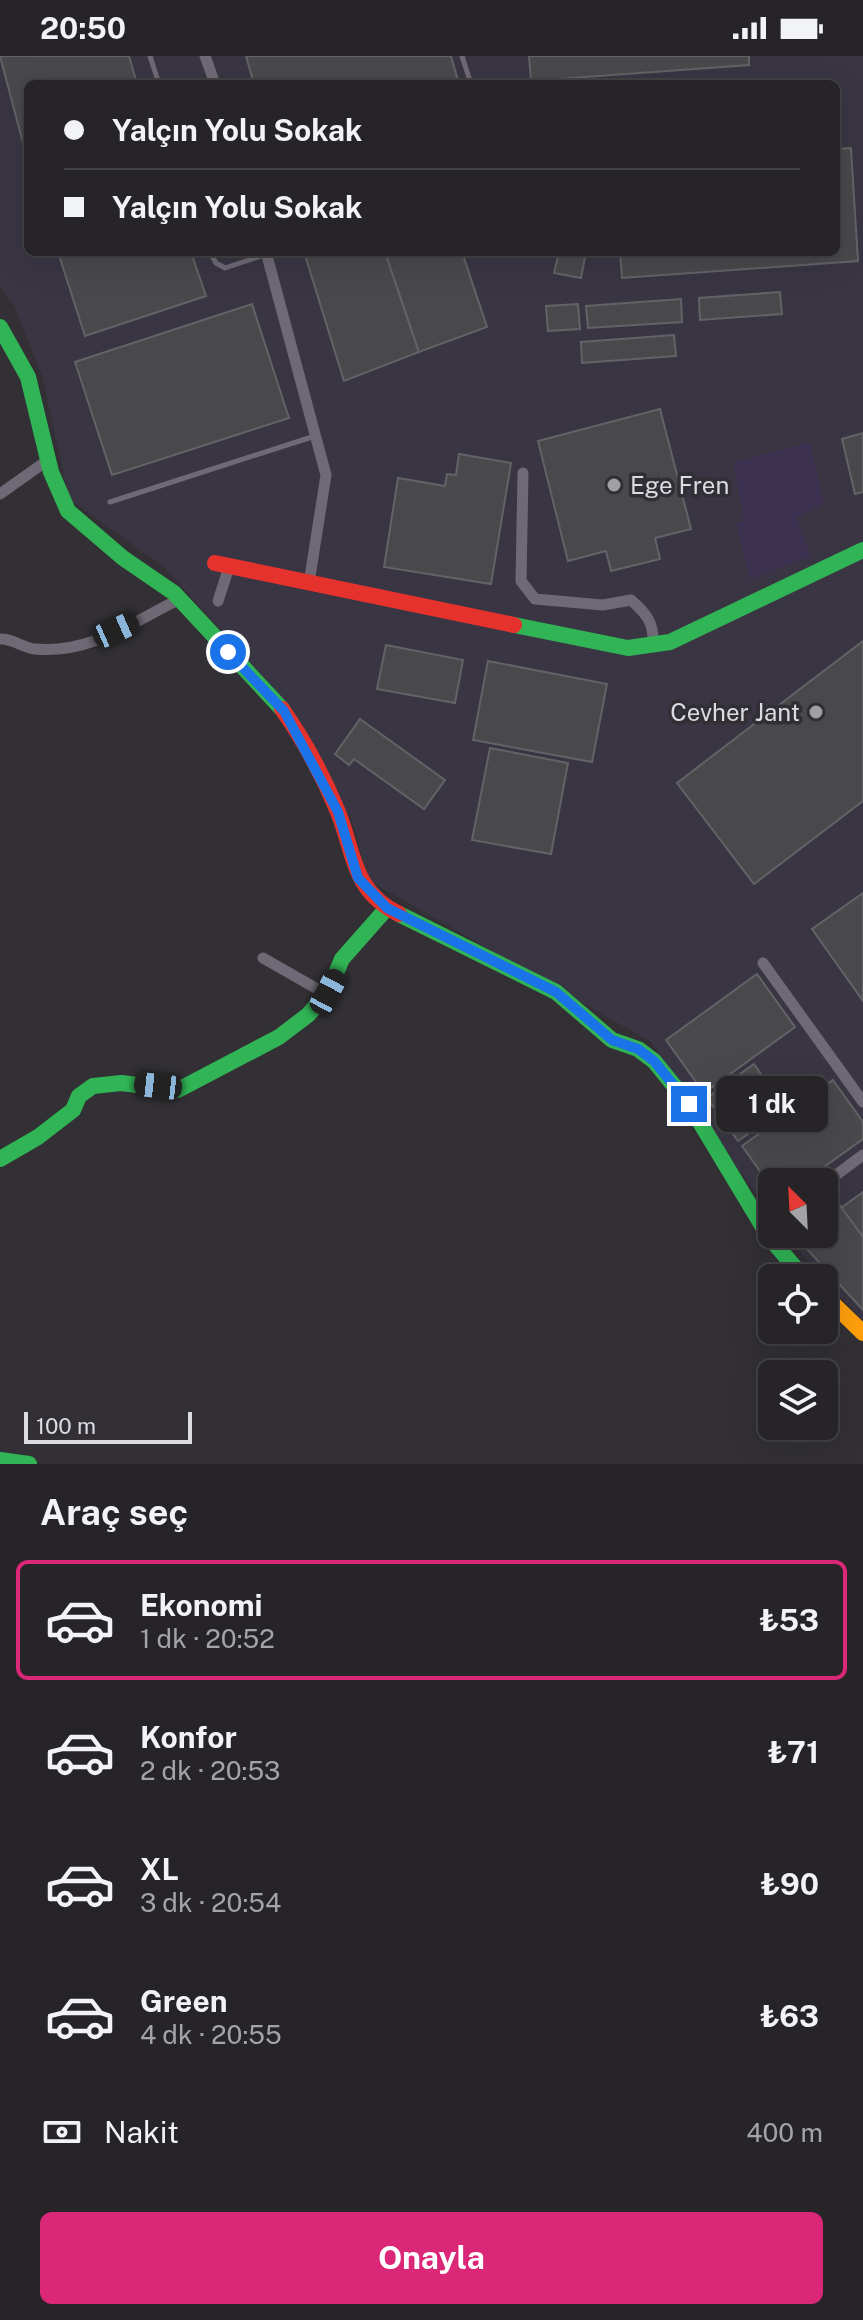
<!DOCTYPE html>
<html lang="tr">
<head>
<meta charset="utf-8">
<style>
	:root { --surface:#262427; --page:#323033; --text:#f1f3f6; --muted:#a4a4a7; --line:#424144; --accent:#db2777 }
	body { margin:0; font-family:"Public Sans",sans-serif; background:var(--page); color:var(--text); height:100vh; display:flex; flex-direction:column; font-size:30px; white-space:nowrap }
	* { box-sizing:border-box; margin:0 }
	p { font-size:26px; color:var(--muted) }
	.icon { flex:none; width:44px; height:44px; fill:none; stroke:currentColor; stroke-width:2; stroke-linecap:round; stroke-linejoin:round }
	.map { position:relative; height:1408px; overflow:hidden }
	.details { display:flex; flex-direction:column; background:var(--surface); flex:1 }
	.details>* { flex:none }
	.guide { position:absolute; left:24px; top:24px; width:816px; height:176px; border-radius:12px; box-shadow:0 8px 32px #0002,0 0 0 2px var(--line); display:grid; align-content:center; height:176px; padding:0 40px; background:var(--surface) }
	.needle { width:52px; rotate:336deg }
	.controls { position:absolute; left:758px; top:1112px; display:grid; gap:16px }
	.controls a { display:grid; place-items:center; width:80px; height:80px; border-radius:12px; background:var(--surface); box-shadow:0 8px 32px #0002,0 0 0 2px var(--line); font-size:40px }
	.scale { position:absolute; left:24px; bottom:20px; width:168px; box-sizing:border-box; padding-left:8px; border:4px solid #dcdbe0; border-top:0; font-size:22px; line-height:28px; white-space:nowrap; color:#dcdbe0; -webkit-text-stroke:6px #312e36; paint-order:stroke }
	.end { position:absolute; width:36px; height:36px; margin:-18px; border:10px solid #1a73e8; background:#fff; box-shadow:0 0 0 4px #fff }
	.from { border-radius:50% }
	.bubble { position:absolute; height:56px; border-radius:12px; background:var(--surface); box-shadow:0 8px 32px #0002,0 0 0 2px var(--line); font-size:26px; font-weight:700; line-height:56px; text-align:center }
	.car { position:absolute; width:24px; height:48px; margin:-24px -12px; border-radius:10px; box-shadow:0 0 6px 2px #0007; background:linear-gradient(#222 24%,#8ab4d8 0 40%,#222 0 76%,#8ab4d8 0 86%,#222 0) }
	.guide b { display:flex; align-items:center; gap:28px; height:76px; font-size:30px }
	.guide b+b { border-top:2px solid var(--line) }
	.guide i { width:20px; height:20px; background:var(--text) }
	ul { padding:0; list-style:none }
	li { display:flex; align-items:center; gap:24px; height:120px; margin:0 16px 12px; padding:0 24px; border:4px solid transparent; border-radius:12px }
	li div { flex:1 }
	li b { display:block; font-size:30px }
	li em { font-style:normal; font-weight:700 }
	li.current { border-color:var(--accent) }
	li>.icon { width:72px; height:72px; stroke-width:1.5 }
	h2 { padding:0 40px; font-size:36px; line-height:96px }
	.pay { display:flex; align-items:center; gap:20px; height:88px; padding:0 40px; font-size:30px }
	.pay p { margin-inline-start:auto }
	.button { display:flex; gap:16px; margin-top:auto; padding:16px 40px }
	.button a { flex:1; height:92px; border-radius:12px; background:var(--accent); color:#fff; font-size:32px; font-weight:700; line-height:92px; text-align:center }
	.status { display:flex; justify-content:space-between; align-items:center; height:56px; padding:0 40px; background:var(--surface); direction:ltr }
	.status svg { height:22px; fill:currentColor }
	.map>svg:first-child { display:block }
	.built { fill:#3a3543; fill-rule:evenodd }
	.green { fill:#3d3251 }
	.building { fill:#49484b; stroke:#636266; stroke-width:2 }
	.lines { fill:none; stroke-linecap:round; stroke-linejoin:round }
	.lane { stroke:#6e6975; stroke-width:5 }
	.street { stroke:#6e6975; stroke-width:11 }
	.fast { stroke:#30b455; stroke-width:16 }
	.slow { stroke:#ff9f0a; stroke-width:16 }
	.jam { stroke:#e5322d; stroke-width:16 }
	.route { stroke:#1a73e8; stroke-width:10 }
	.poi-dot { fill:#a09fa4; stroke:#312e36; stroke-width:3 }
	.labels { text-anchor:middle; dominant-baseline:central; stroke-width:7; stroke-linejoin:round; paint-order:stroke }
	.poi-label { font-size:24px; fill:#dcdbe0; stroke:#312e36; text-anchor:start }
</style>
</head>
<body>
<div class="status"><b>20:50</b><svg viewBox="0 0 49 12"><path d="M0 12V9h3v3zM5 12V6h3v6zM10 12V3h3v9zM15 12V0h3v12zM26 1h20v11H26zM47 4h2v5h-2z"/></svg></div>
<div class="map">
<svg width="863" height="1408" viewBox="0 0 863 1408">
	<rect width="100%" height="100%" fill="#323034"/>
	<path class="built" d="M0,0H863V1266L784,1178H824V1126H772V1162L651,986L368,824L352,764L281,641L164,511L69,443L42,320L14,249L0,232ZM28,28H836V196H28Z"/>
	<path class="green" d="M810,386L824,448L796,462L811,500L750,523L736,467L744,464L733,407Z"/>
	<g class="building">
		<path d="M0,0H129L137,28H28V85L23,87Z"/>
		<path d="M246,0H451L459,28H254Z"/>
		<path d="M529,0H749V9L531,25Z"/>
		<path d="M851,92L858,205L622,222L620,196H836V93Z"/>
		<path d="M58,196H191L206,240L85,280Z"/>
		<path d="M304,196H385L419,296L344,325Z"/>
		<path d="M385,196H462L487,271L419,296Z"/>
		<path d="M559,196H586L581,222L554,217Z"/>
		<path d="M780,236L782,258L700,264L699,242Z"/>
		<path d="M681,243L682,266L588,272L586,250Z"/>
		<path d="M252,248L289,362L112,419L75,306Z"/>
		<path d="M578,248L580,273L548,275L546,250Z"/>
		<path d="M674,279L676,300L582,307L581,286Z"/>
		<path d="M660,353L691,473L655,482L660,503L611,515L606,495L568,505L538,385Z"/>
		<path d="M863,377V436L855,438L842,383Z"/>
		<path d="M459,398L511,407L491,528L384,511L398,422L445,430L447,418L456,419Z"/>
		<path d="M863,585V745L754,828L677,727Z"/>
		<path d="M386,589L463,604L455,647L377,633Z"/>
		<path d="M488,605L607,628L592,706L473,684Z"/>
		<path d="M360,663L445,724L424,753L354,703L349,709L335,698Z"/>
		<path d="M490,692L568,707L551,798L472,784Z"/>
		<path d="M863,837V945L812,873Z"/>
		<path d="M757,918L795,971L704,1037L666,984Z"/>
		<path d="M754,1008L785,1052L738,1085L707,1042Z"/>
		<path d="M833,1024L863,1066V1083L803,1126H772V1132L742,1090Z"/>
		<path d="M863,1136V1181L841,1152Z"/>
		<path d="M838,1147L863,1181V1254L794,1179L824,1178V1157Z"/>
	</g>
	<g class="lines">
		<g class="lane">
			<path d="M150,0L159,28"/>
			<path d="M462,0L471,28"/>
			<path d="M210,196L216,207L225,212L267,198"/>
			<path d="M110,446L315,380"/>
		</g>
		<g class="street">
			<path d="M205,0L215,28"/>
			<path d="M266,196L326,419L309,527"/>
			<path d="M523,417L521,525L535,543L603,549L631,544C647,558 654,567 653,588"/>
			<path d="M0,438L48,404"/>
			<path d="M218,545L229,511"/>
			<path d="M0,583C12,582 23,592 35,593C91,598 132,566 180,543"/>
			<path d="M263,902L326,938"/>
			<path d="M763,907L863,1046"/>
			<path d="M824,1128L863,1099"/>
		</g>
		<g class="fast">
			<path d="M0,271L28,321L51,416L68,455L123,502L174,537L282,653"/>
			<path d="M514,569L628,592L670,586L863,494"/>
			<path d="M399,858L556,936L612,984L638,993L654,1005L689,1048L769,1181L804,1222"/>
			<path d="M0,1103L38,1081L73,1054L79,1040L93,1030L121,1027L178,1034L279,981L308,959L328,936L342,903L387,852"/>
			<path d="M0,1404L29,1408"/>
		</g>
		<path class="slow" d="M824,1239L863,1277"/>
		<g class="jam">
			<path d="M215,507L514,569"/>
			<path d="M282,653C303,683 324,722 338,756C355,798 352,835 399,858"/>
		</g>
	</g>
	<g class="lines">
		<path class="route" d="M228,596L284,655L338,756L358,822L387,852L556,936L612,984L638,993L654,1005L689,1048"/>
	</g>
	<g class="poi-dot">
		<circle cx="614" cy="429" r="8"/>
		<circle cx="816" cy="656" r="8"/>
	</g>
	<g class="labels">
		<g class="poi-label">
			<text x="630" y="429">Ege Fren</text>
			<text x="800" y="656" text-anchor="end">Cevher Jant</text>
		</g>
	</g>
</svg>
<div class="controls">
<a><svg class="needle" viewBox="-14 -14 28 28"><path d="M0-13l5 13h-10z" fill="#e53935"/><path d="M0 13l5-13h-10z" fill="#a4a4a7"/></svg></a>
<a><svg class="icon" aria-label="locate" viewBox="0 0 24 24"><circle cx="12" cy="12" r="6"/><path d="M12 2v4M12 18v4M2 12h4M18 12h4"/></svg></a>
<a><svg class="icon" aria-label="layers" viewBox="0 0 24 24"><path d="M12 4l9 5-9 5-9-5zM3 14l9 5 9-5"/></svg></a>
</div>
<div class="scale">100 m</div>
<i class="end from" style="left:228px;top:596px"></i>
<i class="end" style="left:689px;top:1048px"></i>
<div class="bubble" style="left:716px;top:1020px;width:112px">1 dk</div>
<i class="car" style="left:116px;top:574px;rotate:66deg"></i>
<i class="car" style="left:328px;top:936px;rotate:28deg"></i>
<i class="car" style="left:158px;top:1030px;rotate:276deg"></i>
<div class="guide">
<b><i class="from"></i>Yalçın Yolu Sokak</b>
<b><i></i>Yalçın Yolu Sokak</b>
</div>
</div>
<section class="details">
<h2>Araç seç</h2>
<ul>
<li class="current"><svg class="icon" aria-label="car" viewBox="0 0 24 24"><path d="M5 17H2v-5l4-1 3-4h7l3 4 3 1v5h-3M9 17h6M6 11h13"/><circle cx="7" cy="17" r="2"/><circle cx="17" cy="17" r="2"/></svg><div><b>Ekonomi</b><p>1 dk · 20:52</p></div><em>₺53</em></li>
<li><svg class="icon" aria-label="car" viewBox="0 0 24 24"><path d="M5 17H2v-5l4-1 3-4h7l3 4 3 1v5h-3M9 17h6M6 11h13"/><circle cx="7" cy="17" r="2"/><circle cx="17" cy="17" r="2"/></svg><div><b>Konfor</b><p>2 dk · 20:53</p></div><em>₺71</em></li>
<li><svg class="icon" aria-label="car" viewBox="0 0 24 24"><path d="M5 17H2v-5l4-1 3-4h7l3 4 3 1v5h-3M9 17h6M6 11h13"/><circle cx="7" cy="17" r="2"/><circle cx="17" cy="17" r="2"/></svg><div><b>XL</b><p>3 dk · 20:54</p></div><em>₺90</em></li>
<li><svg class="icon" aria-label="car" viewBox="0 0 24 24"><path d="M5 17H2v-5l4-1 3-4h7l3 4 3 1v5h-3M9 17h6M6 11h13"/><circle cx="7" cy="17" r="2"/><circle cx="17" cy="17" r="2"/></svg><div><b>Green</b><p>4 dk · 20:55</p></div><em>₺63</em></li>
</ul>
<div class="pay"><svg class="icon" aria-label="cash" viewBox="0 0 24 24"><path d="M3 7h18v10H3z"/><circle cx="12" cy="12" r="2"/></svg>Nakit<p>400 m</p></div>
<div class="button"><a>Onayla</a></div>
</section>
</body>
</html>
